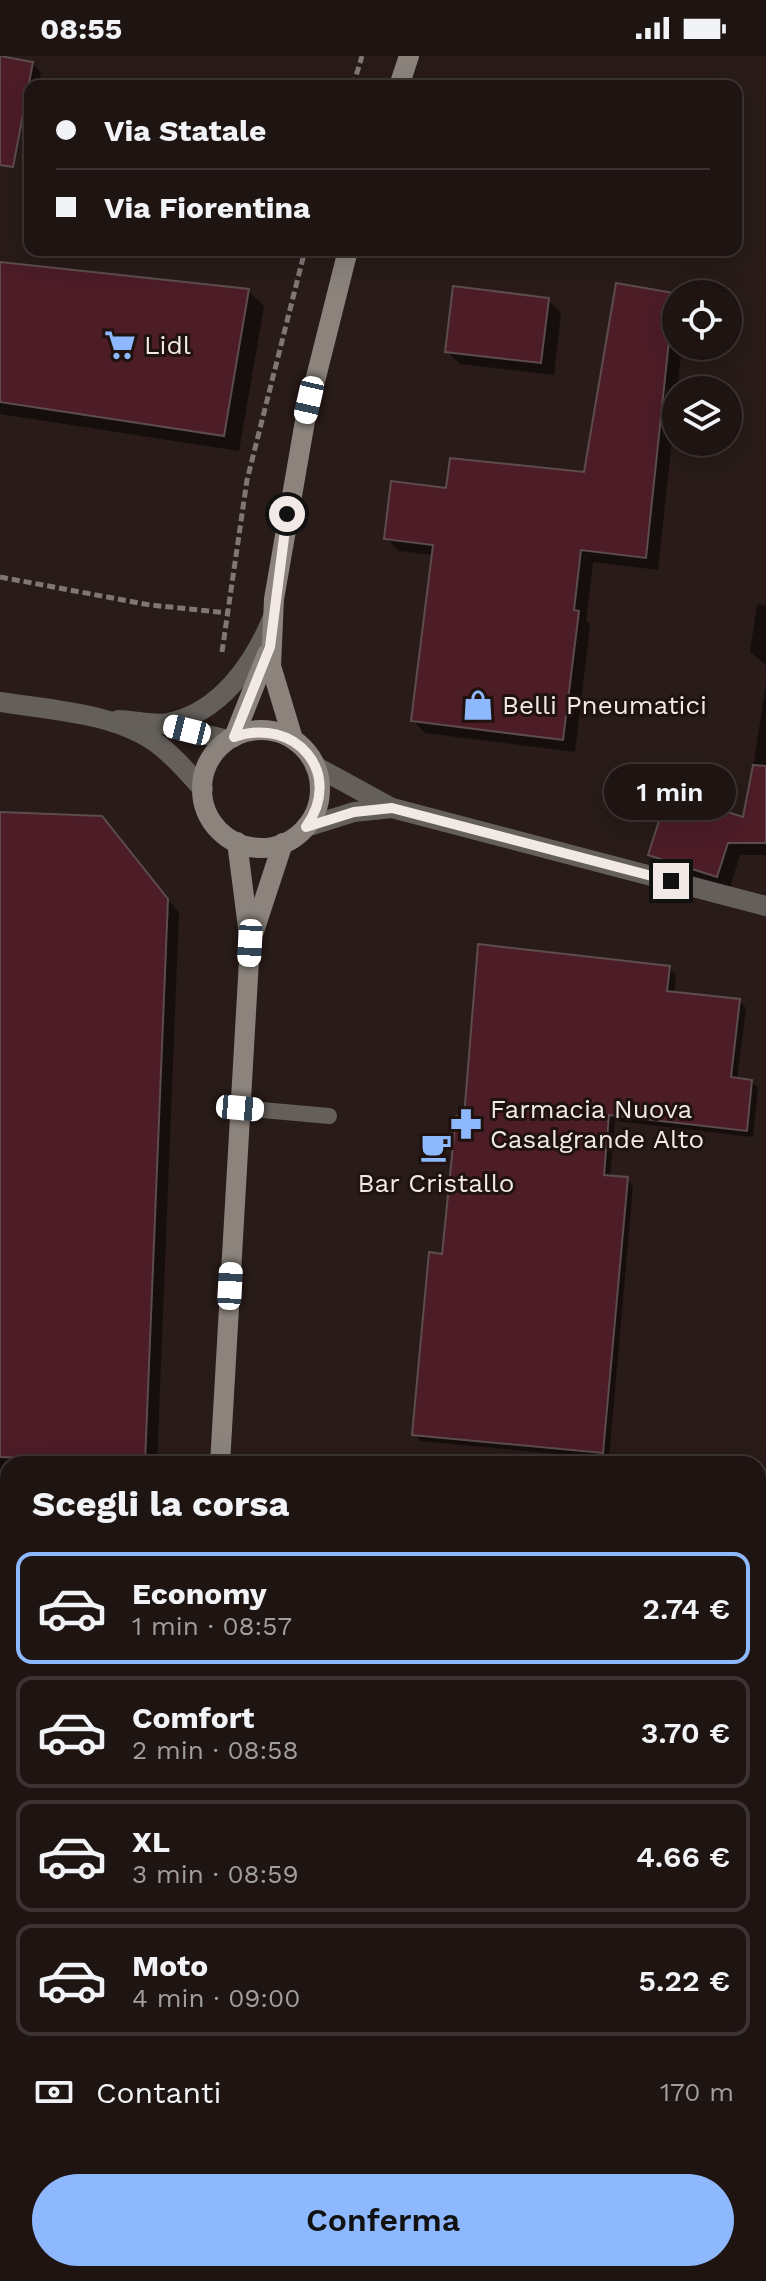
<!DOCTYPE html>
<html lang="it">
<head>
<meta charset="utf-8">
<style>
	:root { --surface:#1e1412; --page:#261d1b; --text:#f1f3f6; --muted:#a19e9f; --line:#3c3332; --accent:#8eb8fd }
	body { margin:0; font-family:"Work Sans",sans-serif; background:var(--page); color:var(--text); height:100vh; display:flex; flex-direction:column; font-size:30px; white-space:nowrap }
	* { box-sizing:border-box; margin:0 }
	p { font-size:26px; color:var(--muted) }
	.icon { flex:none; width:44px; height:44px; fill:none; stroke:currentColor; stroke-width:2; stroke-linecap:round; stroke-linejoin:round }
	.map { position:relative; flex:1; overflow:hidden }
	.drawer { position:absolute; left:0px; top:1400px; width:766px; height:826px; display:flex; flex-direction:column; background:var(--surface); border-radius:24px 24px 0 0; box-shadow:0 8px 32px #0002,0 0 0 2px var(--line) }
	.drawer>* { flex:none }
	.banner { position:absolute; left:24px; top:24px; width:718px; height:176px; border-radius:16px; box-shadow:0 8px 32px #0002,0 0 0 2px var(--line); display:grid; align-content:center; height:176px; padding:0 32px; background:var(--surface) }
	.tools { position:absolute; left:662px; top:224px; display:grid; gap:16px }
	.tools a { display:grid; place-items:center; width:80px; height:80px; border-radius:50%; background:var(--surface); box-shadow:0 8px 32px #0002,0 0 0 2px var(--line); font-size:40px }
	.end { position:absolute; width:36px; height:36px; margin:-18px; border:10px solid #f2e9e6; background:#111; box-shadow:0 0 0 4px #111 }
	.from { border-radius:50% }
	.bubble { position:absolute; height:56px; border-radius:28px; background:var(--surface); box-shadow:0 8px 32px #0002,0 0 0 2px var(--line); font-size:26px; font-weight:600; line-height:56px; text-align:center }
	.car { position:absolute; width:24px; height:48px; margin:-24px -12px; border-radius:10px; box-shadow:0 0 6px 2px #0007; background:linear-gradient(#fff 24%,#345 0 40%,#fff 0 76%,#345 0 86%,#fff 0) }
	.banner b { display:flex; align-items:center; gap:28px; height:76px; font-size:30px }
	.banner b+b { border-top:2px solid var(--line) }
	.banner i { width:20px; height:20px; background:var(--text) }
	ul { padding:0; list-style:none }
	li { display:flex; align-items:center; gap:24px; height:112px; margin:0 16px 12px; padding:0 16px; border:4px solid var(--line); border-radius:16px }
	li div { flex:1 }
	li b { display:block; font-size:30px }
	li em { font-style:normal; font-weight:600 }
	li.selected { border-color:var(--accent) }
	li>.icon { width:72px; height:72px; stroke-width:1.5 }
	h2 { padding:0 32px; font-size:36px; line-height:96px }
	.pay { display:flex; align-items:center; gap:20px; height:88px; padding:0 32px; font-size:30px }
	.pay p { margin-inline-start:auto }
	.action { display:flex; gap:16px; margin-top:auto; padding:16px 32px }
	.action a { flex:1; height:92px; border-radius:48px; background:var(--accent); color:#111; font-size:32px; font-weight:600; line-height:92px; text-align:center }
	.status { display:flex; justify-content:space-between; align-items:center; height:56px; padding:0 40px; background:var(--surface); direction:ltr }
	.status svg { height:22px; fill:currentColor }
	.map>svg:first-child { display:block }
	.shadow { fill:#0007 }
	.building { fill:#4c1c27; stroke:#5c4c4f; stroke-width:2 }
	.lines { fill:none; stroke-linecap:round; stroke-linejoin:round }
	.path { stroke:#817673; stroke-width:5; stroke-dasharray:8 4; stroke-linecap:butt }
	.service { stroke:#645f5a; stroke-width:16 }
	.tertiary { stroke:#645f5a; stroke-width:20 }
	.secondary { stroke:#8b837c; stroke-width:20 }
	.route { stroke:#f2e9e6; stroke-width:10 }
	.labels { text-anchor:middle; dominant-baseline:central; stroke-width:6; stroke-linejoin:round; paint-order:stroke }
	.poi-label { font-size:26px; fill:#f2e9e6; stroke:#1f120f; text-anchor:start }
</style>
</head>
<body>
<div class="status"><b>08:55</b><svg viewBox="0 0 49 12"><path d="M0 12V9h3v3zM5 12V6h3v6zM10 12V3h3v9zM15 12V0h3v12zM26 1h20v11H26zM47 4h2v5h-2z"/></svg></div>
<div class="map">
<svg width="766" height="2225" viewBox="0 0 766 2225">
	<rect width="100%" height="100%" fill="#281b18"/>
	<g class="shadow">
		<path d="M0,1L32,7L41,16L38,30H30V72L0,67Z"/>
		<path d="M97,25L142,30H96Z"/>
		<path d="M0,208L248,235L264,250L239,395L0,358Z"/>
		<path d="M673,239L676,290H682L658,514L593,506L586,565L590,569L575,696L425,677L413,664L433,499L399,495L386,482L448,434L586,418Z"/>
		<path d="M548,244L561,257L554,319L460,308L447,295Z"/>
		<path d="M757,548L766,550V609L750,596Z"/>
		<path d="M766,627V799H740L730,832L663,811L650,798L745,764Z"/>
		<path d="M0,758L114,775L179,857L157,1408H8V1412H0Z"/>
		<path d="M669,912L676,919L674,938L739,945L746,952L737,1024L752,1026L758,1032L753,1081L615,1065L610,1122L627,1123L633,1130L609,1403L421,1385L414,1378L465,1064Z"/>
		<path d="M0,1524L8,1525V1824H0Z"/>
		<path d="M758,1537L766,1538V1905L758,1903Z"/>
		<path d="M0,1909H8V2218H79L78,2225H0Z"/>
	</g>
	<g class="building">
		<path d="M0,0L33,6L13,111L0,109Z"/>
		<path d="M0,206L249,233L224,380L0,346Z"/>
		<path d="M616,227L674,237L646,502L581,494L574,554L579,555L563,684L411,665L433,489L384,483L391,425L446,432L450,402L584,416Z"/>
		<path d="M453,230L549,242L541,307L445,296Z"/>
		<path d="M753,709L766,710V787H728L717,821L648,799L668,737L743,761Z"/>
		<path d="M0,756L102,760L168,843L145,1407L0,1401Z"/>
		<path d="M478,888L670,910L667,935L740,943L731,1021L752,1024L747,1075L609,1059L604,1119L628,1121L603,1397L412,1379L429,1196L442,1198L456,1060L464,1061Z"/>
	</g>
	<g class="lines">
		<g class="path">
			<path d="M353,30L362,0"/>
			<path d="M0,521L150,549L229,557"/>
			<path d="M222,596L247,424L305,194"/>
		</g>
		<g class="service">
			<path d="M240,1052L329,1060"/>
			<path d="M0,1452H8"/>
			<path d="M117,2225V2218"/>
			<path d="M253,2225V2218"/>
		</g>
		<g class="tertiary">
			<path d="M0,646C51,654 117,657 159,689C176,702 189,718 203,733"/>
			<path d="M118,664C134,664 153,670 168,667C220,657 254,607 272,563"/>
			<path d="M166,669L228,684"/>
			<path d="M315,710L392,752L766,850"/>
			<path d="M306,771L354,756L392,752"/>
		</g>
		<g class="secondary">
			<path d="M399,30L409,0"/>
			<circle cx="261" cy="733" r="59"/>
			<path d="M234,681L267,598"/>
			<path d="M293,683L271,610L274,543L305,365L348,194"/>
			<path d="M254,875L283,787"/>
			<path d="M220,1408L250,887L237,786"/>
			<path d="M180,2225L181,2218"/>
		</g>
	</g>
	<g class="lines">
		<path class="route" d="M287,458L270,591L234,681C294,660 345,716 306,771L354,756L392,752L671,825"/>
	</g>
	<defs>
		<symbol id="supermarket-bare" viewBox="-9 -9 18 18"><path d="M-6-5.5h2.5l.6 2H6L4.5 2H-2.5L-4.4-4H-6ZM-1.5 3.2a1.3 1.3 0 1 0 .1 0ZM3 3.2a1.3 1.3 0 1 0 .1 0Z" fill="#8eb8fd" stroke="#1f120f" stroke-width="2.5" paint-order="stroke"/></symbol>
		<symbol id="shop-bare" viewBox="-9 -9 18 18"><path d="M-5-2.5h2.3a2.7 3.5 0 0 1 5.4 0H5L5.5 6h-11ZM-1.5-2.5h3a1.5 2.3 0 0 0-3 0Z" fill="#8eb8fd" stroke="#1f120f" stroke-width="2.5" paint-order="stroke"/></symbol>
		<symbol id="pharmacy-bare" viewBox="-9 -9 18 18"><path d="M-2-6h4v4h4v4h-4v4h-4v-4h-4v-4h4Z" fill="#8eb8fd" stroke="#1f120f" stroke-width="2.5" paint-order="stroke"/></symbol>
		<symbol id="cafe-bare" viewBox="-9 -9 18 18"><path d="M-5.5-4.5H6V0H3Q3 3.5 0 3.5H-2.5Q-5.5 3.5-5.5 0ZM3-3.2v2h1.7v-2ZM-6 4.5H4V6H-6Z" fill="#8eb8fd" stroke="#1f120f" stroke-width="2.5" paint-order="stroke"/></symbol>
	</defs>
	<g fill-rule="evenodd">
		<use href="#supermarket-bare" x="98" y="267" width="44" height="44"/>
		<use href="#shop-bare" x="456" y="627" width="44" height="44"/>
		<use href="#pharmacy-bare" x="444" y="1046" width="44" height="44"/>
		<use href="#cafe-bare" x="414" y="1069" width="44" height="44"/>
	</g>
	<g class="labels">
		<g class="poi-label">
			<text x="144" y="289">Lidl</text>
			<text x="502" y="649">Belli Pneumatici</text>
			<text x="490" y="1053">Farmacia Nuova<tspan x="490" dy="30">Casalgrande Alto</tspan></text>
			<text x="436" y="1127" text-anchor="middle">Bar Cristallo</text>
		</g>
	</g>
</svg>
<div class="tools">
<a><svg class="icon" aria-label="locate" viewBox="0 0 24 24"><circle cx="12" cy="12" r="6"/><path d="M12 2v4M12 18v4M2 12h4M18 12h4"/></svg></a>
<a><svg class="icon" aria-label="layers" viewBox="0 0 24 24"><path d="M12 4l9 5-9 5-9-5zM3 14l9 5 9-5"/></svg></a>
</div>
<i class="end from" style="left:287px;top:458px"></i>
<i class="end" style="left:671px;top:825px"></i>
<div class="bubble" style="left:604px;top:708px;width:132px">1 min</div>
<i class="car" style="left:309px;top:344px;rotate:193deg"></i>
<i class="car" style="left:187px;top:674px;rotate:284deg"></i>
<i class="car" style="left:250px;top:887px;rotate:183deg"></i>
<i class="car" style="left:240px;top:1052px;rotate:95deg"></i>
<i class="car" style="left:230px;top:1230px;rotate:3deg"></i>
<div class="banner">
<b><i class="from"></i>Via Statale</b>
<b><i></i>Via Fiorentina</b>
</div>
<section class="drawer">
<h2>Scegli la corsa</h2>
<ul>
<li class="selected"><svg class="icon" aria-label="car" viewBox="0 0 24 24"><path d="M5 17H2v-5l4-1 3-4h7l3 4 3 1v5h-3M9 17h6M6 11h13"/><circle cx="7" cy="17" r="2"/><circle cx="17" cy="17" r="2"/></svg><div><b>Economy</b><p>1 min · 08:57</p></div><em>2.74 €</em></li>
<li><svg class="icon" aria-label="car" viewBox="0 0 24 24"><path d="M5 17H2v-5l4-1 3-4h7l3 4 3 1v5h-3M9 17h6M6 11h13"/><circle cx="7" cy="17" r="2"/><circle cx="17" cy="17" r="2"/></svg><div><b>Comfort</b><p>2 min · 08:58</p></div><em>3.70 €</em></li>
<li><svg class="icon" aria-label="car" viewBox="0 0 24 24"><path d="M5 17H2v-5l4-1 3-4h7l3 4 3 1v5h-3M9 17h6M6 11h13"/><circle cx="7" cy="17" r="2"/><circle cx="17" cy="17" r="2"/></svg><div><b>XL</b><p>3 min · 08:59</p></div><em>4.66 €</em></li>
<li><svg class="icon" aria-label="car" viewBox="0 0 24 24"><path d="M5 17H2v-5l4-1 3-4h7l3 4 3 1v5h-3M9 17h6M6 11h13"/><circle cx="7" cy="17" r="2"/><circle cx="17" cy="17" r="2"/></svg><div><b>Moto</b><p>4 min · 09:00</p></div><em>5.22 €</em></li>
</ul>
<div class="pay"><svg class="icon" aria-label="cash" viewBox="0 0 24 24"><path d="M3 7h18v10H3z"/><circle cx="12" cy="12" r="2"/></svg>Contanti<p>170 m</p></div>
<div class="action"><a>Conferma</a></div>
</section>
</div>
</body>
</html>
